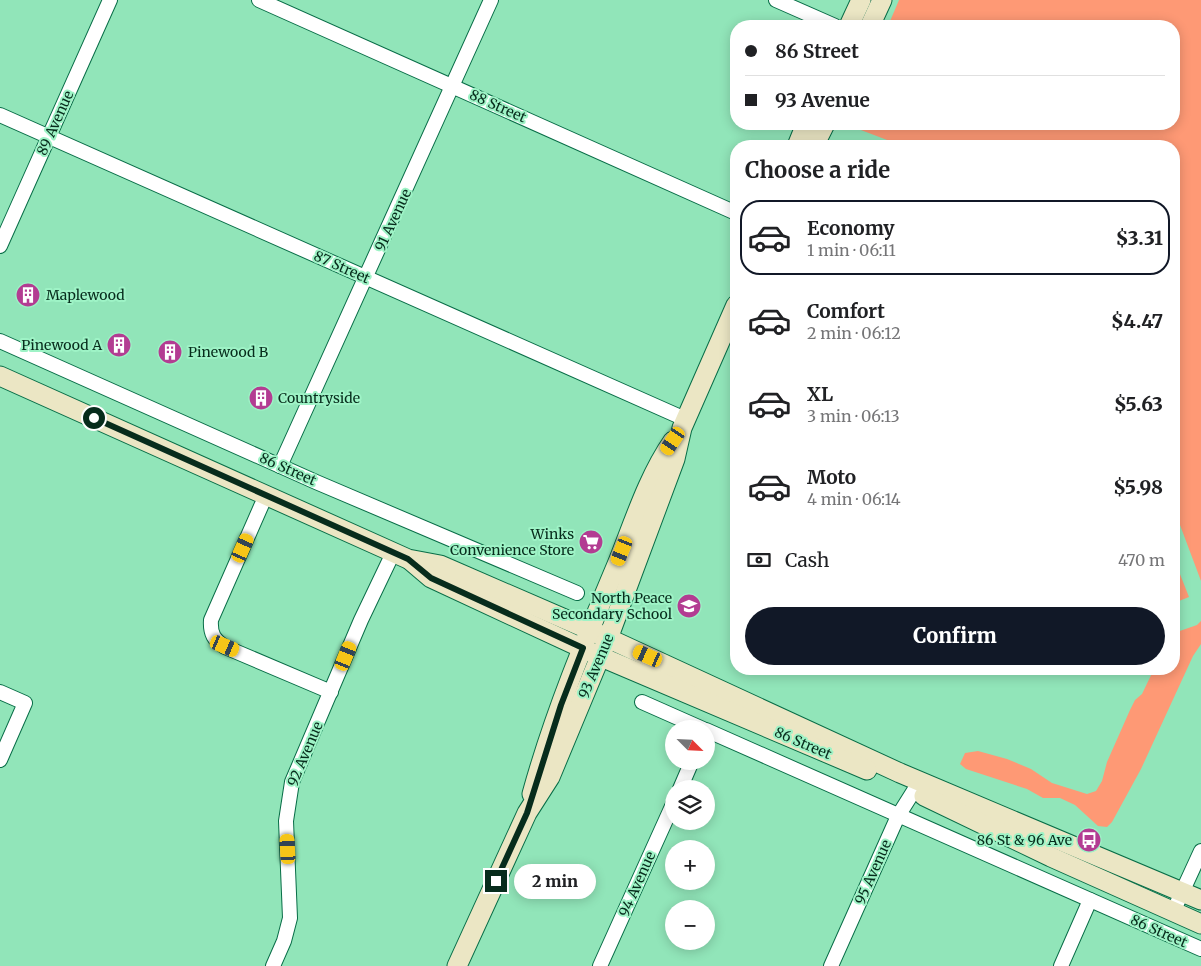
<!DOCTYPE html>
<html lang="en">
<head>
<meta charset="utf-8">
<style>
	:root { --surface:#fff; --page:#f2f2f2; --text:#202124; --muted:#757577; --line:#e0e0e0; --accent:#111827 }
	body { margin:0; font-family:Merriweather,serif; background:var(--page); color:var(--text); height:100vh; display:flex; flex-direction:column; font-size:19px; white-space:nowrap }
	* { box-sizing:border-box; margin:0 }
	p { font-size:16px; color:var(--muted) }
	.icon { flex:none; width:28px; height:28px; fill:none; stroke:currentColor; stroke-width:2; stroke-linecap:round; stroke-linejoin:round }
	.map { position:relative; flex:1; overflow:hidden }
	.details { position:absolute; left:730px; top:140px; width:450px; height:535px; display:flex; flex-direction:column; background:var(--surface); border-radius:20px; box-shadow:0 2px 12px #0003 }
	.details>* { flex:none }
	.banner { position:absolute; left:730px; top:20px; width:450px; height:110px; border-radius:20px; box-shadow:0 2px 12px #0003; display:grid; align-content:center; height:110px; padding:0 15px; background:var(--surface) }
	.needle { width:32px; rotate:114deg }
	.buttons { position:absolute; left:665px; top:720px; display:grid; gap:10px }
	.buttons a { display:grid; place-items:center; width:50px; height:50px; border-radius:50%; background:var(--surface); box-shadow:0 2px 12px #0003; font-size:25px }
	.end { position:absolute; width:22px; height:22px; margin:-11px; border:6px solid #072c1c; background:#fff; box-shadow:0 0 0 2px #fff }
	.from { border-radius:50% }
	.bubble { position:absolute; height:35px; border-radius:18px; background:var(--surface); box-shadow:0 2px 12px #0003; font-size:16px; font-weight:800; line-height:35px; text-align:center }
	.car { position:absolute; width:15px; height:30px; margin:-15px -8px; border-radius:6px; box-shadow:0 0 4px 1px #0007; background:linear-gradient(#f5c518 24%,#345 0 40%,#f5c518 0 76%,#345 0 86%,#f5c518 0) }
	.banner b { display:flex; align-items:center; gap:18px; height:48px; font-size:19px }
	.banner b+b { border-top:1px solid var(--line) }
	.banner i { width:12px; height:12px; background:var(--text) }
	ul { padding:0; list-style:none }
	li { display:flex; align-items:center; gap:15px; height:75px; margin:0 10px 8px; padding:0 5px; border:2px solid transparent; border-radius:20px }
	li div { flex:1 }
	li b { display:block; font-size:19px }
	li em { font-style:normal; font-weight:800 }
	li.on { border-color:var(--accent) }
	li>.icon { width:45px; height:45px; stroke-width:1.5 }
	h2 { padding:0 15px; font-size:22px; line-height:60px }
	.pay { display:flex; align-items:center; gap:12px; height:55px; padding:0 15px; font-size:19px }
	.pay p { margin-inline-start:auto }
	.action { display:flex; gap:10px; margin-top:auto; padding:10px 15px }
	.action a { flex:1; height:58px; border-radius:30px; background:var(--accent); color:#fff; font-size:20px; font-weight:800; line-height:58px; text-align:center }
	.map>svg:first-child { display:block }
	.green { fill:#fe9975 }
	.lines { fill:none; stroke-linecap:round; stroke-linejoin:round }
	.street-casing { stroke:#086d47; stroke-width:16 }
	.secondary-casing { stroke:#086d47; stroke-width:21 }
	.street { stroke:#fff; stroke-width:14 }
	.secondary { stroke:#ebe6c4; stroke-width:19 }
	.route { stroke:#072c1c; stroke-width:6 }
	.labels { text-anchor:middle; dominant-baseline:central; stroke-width:4; stroke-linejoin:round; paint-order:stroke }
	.street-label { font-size:14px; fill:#072c1c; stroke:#9ef3c6 }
	.poi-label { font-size:14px; fill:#072c1c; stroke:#9ef3c6; text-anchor:end }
</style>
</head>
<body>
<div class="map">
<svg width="1201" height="966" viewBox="0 0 1201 966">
	<rect width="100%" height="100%" fill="#91e5b9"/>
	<g class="green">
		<path d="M899,0H1201V581L1174,509V146H903L845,124H1174V26H888Z"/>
		<path d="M1174,559L1189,597L1174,603Z"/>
		<path d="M1201,621V644L1193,656L1141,769L1112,822L1107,827L1098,826L1075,805L1060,798H1043L1027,789L966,769L960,764L965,753L978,751L1007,759L1031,769L1052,783L1087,794L1096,791L1102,781L1107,762L1130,710L1135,700L1142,694L1154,669H1174V633L1197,625Z"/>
	</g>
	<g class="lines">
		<defs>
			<g id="street">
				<path d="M259,0L736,213"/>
				<path d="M776,0L835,26"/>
				<path d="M0,115L685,419"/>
				<path d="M0,246L110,0"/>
				<path d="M0,341L316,482L577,593"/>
				<path d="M280,466L491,0"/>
				<path d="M266,495L211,620C210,634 214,640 225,647L331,692"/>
				<path d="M0,692L25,703L0,760"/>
				<path d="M642,702L703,729"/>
				<path d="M706,730L1201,949"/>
				<path d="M680,789L692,761"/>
				<path d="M1173,912L1201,851"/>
				<path d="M273,966L284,941L290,918L286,821L292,782L361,620L393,553"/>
				<path d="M600,966L674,802"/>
				<path d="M831,966L898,816L920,781"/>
				<path d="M1061,966L1090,900"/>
			</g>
			<g id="secondary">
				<path d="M849,26L861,0"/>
				<path d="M870,26L882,0"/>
				<path d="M797,146L806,124"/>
				<path d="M814,146L825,124"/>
				<path d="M0,376L408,559L440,565L590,630L900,773L1201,900"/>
				<path d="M411,561L431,578L599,656L867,770"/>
				<path d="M532,794C554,714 586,638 618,562C634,522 648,477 673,441"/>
				<path d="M924,796L1051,857L1201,924"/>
				<path d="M457,966L527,813L550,777L612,628L675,459L682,428L736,305"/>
			</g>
		</defs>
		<use href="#street" class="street-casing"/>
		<use href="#secondary" class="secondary-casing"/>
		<use href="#street" class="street"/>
		<use href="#secondary" class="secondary"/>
	</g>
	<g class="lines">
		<path class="route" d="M94,418L408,559L431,578L583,648L561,705L527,813L496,881"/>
	</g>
	<defs>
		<symbol id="building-disc" viewBox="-11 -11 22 22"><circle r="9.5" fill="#b33c92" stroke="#9ef3c6"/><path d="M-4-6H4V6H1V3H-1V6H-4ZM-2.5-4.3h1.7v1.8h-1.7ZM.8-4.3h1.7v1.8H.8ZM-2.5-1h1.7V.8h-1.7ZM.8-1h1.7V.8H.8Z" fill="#fff"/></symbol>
		<symbol id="supermarket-disc" viewBox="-11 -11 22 22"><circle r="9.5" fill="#b33c92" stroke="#9ef3c6"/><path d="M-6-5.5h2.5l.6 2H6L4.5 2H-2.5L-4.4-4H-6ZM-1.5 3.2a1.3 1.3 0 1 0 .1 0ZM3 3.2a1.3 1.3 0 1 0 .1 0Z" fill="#fff"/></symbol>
		<symbol id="school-disc" viewBox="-11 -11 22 22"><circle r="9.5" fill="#b33c92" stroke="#9ef3c6"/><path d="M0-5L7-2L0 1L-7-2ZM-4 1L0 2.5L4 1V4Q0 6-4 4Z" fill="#fff"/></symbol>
		<symbol id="bus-disc" viewBox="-11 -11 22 22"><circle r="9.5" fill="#b33c92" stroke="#9ef3c6"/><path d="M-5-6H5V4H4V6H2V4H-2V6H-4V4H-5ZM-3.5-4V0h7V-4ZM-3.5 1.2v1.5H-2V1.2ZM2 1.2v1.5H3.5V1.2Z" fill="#fff"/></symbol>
	</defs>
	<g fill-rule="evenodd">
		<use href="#building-disc" x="14" y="281" width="28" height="28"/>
		<use href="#building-disc" x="105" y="331" width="28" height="28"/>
		<use href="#building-disc" x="156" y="338" width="28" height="28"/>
		<use href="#building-disc" x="247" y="384" width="28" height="28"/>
		<use href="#supermarket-disc" x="577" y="528" width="28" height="28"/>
		<use href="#school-disc" x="675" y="592" width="28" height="28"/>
		<use href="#bus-disc" x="1075" y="826" width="28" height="28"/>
	</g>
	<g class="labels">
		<g class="street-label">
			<text transform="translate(498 106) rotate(24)">88 Street</text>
			<text transform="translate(55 123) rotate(-66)">89 Avenue</text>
			<text transform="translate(393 220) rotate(-65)">91 Avenue</text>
			<text transform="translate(342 267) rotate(24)">87 Street</text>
			<text transform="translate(288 469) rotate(24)">86 Street</text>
			<text transform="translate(596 666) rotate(-67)">93 Avenue</text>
			<text transform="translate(803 743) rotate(23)">86 Street</text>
			<text transform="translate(305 754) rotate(-67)">92 Avenue</text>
			<text transform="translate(873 872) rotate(-66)">95 Avenue</text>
			<text transform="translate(637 884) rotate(-66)">94 Avenue</text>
			<text transform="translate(1159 931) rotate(24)">86 Street</text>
		</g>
		<g class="poi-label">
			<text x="46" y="295" text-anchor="start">Maplewood</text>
			<text x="102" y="345">Pinewood A</text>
			<text x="188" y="352" text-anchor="start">Pinewood B</text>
			<text x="278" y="398" text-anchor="start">Countryside</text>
			<text x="574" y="534">Winks<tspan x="574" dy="16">Convenience Store</tspan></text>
			<text x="672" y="598">North Peace<tspan x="672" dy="16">Secondary School</tspan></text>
			<text x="1072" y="840">86 St &amp; 96 Ave</text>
		</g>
	</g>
</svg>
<div class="buttons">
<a><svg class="needle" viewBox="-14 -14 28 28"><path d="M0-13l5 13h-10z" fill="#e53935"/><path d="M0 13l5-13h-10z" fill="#757577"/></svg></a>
<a><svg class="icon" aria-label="layers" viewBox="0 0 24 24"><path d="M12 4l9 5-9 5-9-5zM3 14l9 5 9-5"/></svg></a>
<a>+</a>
<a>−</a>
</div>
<i class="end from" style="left:94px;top:418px"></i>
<i class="end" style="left:496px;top:881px"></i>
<div class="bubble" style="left:514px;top:864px;width:82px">2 min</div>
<i class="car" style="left:673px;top:441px;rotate:214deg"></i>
<i class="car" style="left:243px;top:548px;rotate:24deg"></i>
<i class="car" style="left:622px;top:551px;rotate:202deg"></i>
<i class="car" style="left:225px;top:646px;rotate:113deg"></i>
<i class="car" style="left:346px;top:656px;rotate:22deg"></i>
<i class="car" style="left:648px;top:656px;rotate:294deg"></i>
<i class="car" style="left:288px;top:849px;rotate:357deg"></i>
<div class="banner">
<b><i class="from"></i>86 Street</b>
<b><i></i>93 Avenue</b>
</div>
<section class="details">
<h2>Choose a ride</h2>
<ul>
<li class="on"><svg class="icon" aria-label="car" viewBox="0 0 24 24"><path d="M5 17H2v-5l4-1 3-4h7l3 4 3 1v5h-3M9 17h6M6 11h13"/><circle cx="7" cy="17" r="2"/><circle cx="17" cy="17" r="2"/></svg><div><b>Economy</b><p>1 min · 06:11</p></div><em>$3.31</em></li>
<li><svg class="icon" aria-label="car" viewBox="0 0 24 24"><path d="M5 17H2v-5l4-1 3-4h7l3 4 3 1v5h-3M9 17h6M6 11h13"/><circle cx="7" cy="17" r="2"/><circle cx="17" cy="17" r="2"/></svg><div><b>Comfort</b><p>2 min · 06:12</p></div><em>$4.47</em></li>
<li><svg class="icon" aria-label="car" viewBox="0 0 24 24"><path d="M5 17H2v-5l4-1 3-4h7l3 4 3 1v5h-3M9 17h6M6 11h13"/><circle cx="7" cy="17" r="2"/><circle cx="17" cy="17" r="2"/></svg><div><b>XL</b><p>3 min · 06:13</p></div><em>$5.63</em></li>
<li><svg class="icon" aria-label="car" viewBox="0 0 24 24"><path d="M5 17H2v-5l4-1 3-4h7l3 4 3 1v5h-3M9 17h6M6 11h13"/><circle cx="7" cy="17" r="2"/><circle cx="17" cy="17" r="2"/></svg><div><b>Moto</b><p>4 min · 06:14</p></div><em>$5.98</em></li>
</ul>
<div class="pay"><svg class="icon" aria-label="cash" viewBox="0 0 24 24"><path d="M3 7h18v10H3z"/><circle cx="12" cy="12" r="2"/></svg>Cash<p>470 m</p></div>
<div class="action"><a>Confirm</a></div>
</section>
</div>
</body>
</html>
